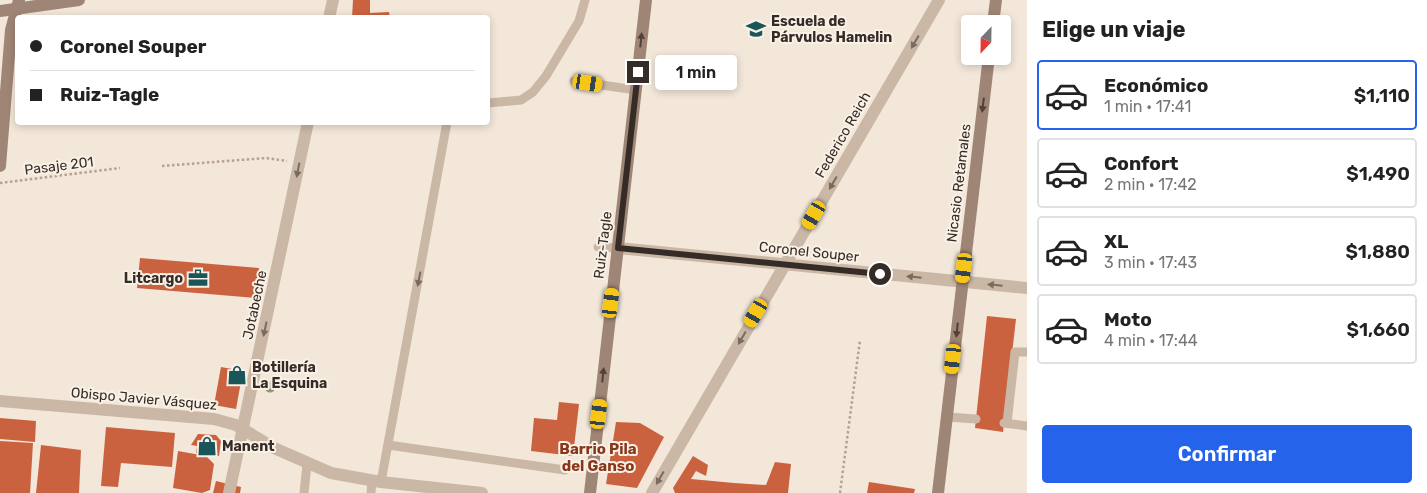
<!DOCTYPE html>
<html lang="es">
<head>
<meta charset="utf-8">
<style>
	:root { --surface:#fff; --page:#f6f6f6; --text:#222; --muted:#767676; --line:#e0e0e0; --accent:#2563eb }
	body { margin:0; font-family:Rubik,sans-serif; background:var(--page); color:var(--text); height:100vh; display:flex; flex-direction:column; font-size:19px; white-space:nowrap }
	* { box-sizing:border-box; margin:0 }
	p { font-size:16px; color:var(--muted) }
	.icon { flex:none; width:28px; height:28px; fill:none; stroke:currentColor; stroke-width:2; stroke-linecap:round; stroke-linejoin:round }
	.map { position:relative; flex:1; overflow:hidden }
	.side { display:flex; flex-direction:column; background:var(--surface); width:400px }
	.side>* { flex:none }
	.hud { position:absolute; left:15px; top:15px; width:475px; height:110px; border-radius:5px; box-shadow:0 2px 8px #0003; display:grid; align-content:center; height:110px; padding:0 15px; background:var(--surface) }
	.needle { width:32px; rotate:202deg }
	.buttons { position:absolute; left:961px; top:15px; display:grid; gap:10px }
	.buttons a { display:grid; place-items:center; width:50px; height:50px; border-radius:5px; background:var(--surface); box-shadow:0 2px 8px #0003; font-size:25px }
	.end { position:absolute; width:22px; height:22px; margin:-11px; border:6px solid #362c27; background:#fff; box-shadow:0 0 0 2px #fff }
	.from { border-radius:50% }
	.bubble { position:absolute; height:35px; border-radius:5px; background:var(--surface); box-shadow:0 2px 8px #0003; font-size:16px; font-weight:600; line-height:35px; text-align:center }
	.car { position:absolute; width:15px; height:30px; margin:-15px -8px; border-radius:6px; box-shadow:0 0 4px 1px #0007; background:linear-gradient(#f5c518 24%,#345 0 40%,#f5c518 0 76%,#345 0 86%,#f5c518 0) }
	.hud b { display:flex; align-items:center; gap:18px; height:48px; font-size:19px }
	.hud b+b { border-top:1px solid var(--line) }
	.hud i { width:12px; height:12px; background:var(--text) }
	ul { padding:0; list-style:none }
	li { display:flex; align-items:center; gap:15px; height:70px; margin:0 10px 8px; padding:0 5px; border:2px solid var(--line); border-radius:5px }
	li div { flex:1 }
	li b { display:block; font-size:19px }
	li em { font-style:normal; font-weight:600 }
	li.active { border-color:var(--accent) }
	li>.icon { width:45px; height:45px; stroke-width:1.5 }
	h2 { padding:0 15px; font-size:22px; line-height:60px }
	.action { display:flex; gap:10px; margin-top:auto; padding:10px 15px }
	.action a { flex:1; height:58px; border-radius:5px; background:var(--accent); color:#fff; font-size:20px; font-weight:600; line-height:58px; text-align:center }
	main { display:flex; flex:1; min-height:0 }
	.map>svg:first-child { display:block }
	.building { fill:#cb623f }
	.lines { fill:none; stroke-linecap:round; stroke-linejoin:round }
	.path { stroke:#b7a08f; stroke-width:2.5; stroke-dasharray:2.5 2.5; stroke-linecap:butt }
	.lane { stroke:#cbb7a5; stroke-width:9 }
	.street { stroke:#cbb7a5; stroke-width:12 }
	.secondary { stroke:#9f8576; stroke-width:12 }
	.tree { fill:#939778 }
	.oneway { fill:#50423b }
	.oneway2 { fill:#796b60 }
	.route { stroke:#362c27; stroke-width:6 }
	.labels { text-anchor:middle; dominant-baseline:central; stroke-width:4; stroke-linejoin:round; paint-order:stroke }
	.poi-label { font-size:14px; font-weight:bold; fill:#362c27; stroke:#faf1e6; text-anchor:start }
	.street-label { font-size:14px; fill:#362c27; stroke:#faf1e6 }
	.neighbourhood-label { font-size:15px; font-weight:bold; fill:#89371c; stroke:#faf1e6 }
</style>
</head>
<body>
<main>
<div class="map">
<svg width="1027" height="493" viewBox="0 0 1027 493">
	<rect width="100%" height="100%" fill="#f2e7d9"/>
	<g class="building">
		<path d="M353,0H370V13L389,12L390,18H352Z"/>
		<path d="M140,258L259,268L256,298L137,288Z"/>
		<path d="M987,316L1016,319L1003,432L975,428Z"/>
		<path d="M221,367L243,371L236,409L214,405Z"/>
		<path d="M559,402L579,404L573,456L531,451L534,418L557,420Z"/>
		<path d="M0,418L36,421L35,442L0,439Z"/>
		<path d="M616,422L640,423L664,437L637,488L606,484Z"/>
		<path d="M106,427L175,433L172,467L121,463L118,487L101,486Z"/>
		<path d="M198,434L216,435L221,441L219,456L196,453L197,446L191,445Z"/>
		<path d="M0,441L33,443L30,493H0Z"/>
		<path d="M41,445L81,450L79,493H36Z"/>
		<path d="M178,451L206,456L214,464L210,490L202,493L173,488Z"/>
		<path d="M693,456L708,465L706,476L696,471L691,479L734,483L766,485L775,462L791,464L788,493H675L673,488Z"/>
		<path d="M216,481L241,487L240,493H213Z"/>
		<path d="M869,482L915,489L914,493H867Z"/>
	</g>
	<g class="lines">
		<g class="path">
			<path d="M162,166L266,158L287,161"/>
			<path d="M0,183L120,168"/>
			<path d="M840,493L860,340"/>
		</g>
		<g class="lane">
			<path d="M574,81L636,90"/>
			<path d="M488,103L521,100L533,92L546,76L579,21L585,0"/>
			<path d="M598,247L618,248"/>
			<path d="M947,417L976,419"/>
			<path d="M1004,423L1027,426"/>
			<path d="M1007,423L1015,352H1027"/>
			<path d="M388,445L565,470"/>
			<path d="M381,482L447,122"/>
			<path d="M304,493L307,464"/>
			<path d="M371,493L372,481"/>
		</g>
		<g class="street">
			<path d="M329,18L333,0"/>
			<path d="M618,248L1027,288"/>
			<path d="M0,401L214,419L236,425L274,448L331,473L381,482L482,493"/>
			<path d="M229,493L308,122"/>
			<path d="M652,493L939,0"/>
		</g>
		<g class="secondary">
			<path d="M0,11L79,0"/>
			<path d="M993,24L996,0"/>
			<path d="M0,166L11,30L19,0"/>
			<path d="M590,493L646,0"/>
			<path d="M938,493L989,56"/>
		</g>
	</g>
	<circle class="tree" cx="270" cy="387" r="5.5"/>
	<defs><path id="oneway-solid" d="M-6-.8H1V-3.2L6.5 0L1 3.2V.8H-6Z" transform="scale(1.25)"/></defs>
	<g class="oneway">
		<use href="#oneway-solid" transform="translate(641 40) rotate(-84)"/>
		<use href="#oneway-solid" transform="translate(983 105) rotate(97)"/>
		<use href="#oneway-solid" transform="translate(957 330) rotate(96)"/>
		<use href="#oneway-solid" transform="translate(603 375) rotate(-84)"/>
	</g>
	<g class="oneway2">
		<use href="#oneway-solid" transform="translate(915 42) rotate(120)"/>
		<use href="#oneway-solid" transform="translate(298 170) rotate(101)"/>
		<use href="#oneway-solid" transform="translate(833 183) rotate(120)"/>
		<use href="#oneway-solid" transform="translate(914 277) rotate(-174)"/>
		<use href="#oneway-solid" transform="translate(419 279) rotate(101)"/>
		<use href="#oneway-solid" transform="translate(995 285) rotate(-174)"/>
		<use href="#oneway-solid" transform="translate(265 329) rotate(102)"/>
		<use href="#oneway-solid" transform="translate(742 338) rotate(120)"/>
		<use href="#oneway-solid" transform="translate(660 478) rotate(120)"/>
	</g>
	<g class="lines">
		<path class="route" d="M638,72L618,248L880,274"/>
	</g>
	<defs>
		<symbol id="school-bare" viewBox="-9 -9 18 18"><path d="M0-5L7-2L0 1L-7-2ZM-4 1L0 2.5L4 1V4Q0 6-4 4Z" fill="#1a5559" stroke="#faf1e6" stroke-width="2.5" paint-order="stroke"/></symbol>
		<symbol id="office-bare" viewBox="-9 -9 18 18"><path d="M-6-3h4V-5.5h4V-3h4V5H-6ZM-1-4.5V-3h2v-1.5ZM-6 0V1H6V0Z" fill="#1a5559" stroke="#faf1e6" stroke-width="2.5" paint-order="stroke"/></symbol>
		<symbol id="shop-bare" viewBox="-9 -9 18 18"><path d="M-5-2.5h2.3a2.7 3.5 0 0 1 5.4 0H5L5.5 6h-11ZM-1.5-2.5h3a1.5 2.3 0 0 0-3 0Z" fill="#1a5559" stroke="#faf1e6" stroke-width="2.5" paint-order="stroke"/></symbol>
	</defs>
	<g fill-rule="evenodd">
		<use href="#school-bare" x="742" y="15" width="28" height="28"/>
		<use href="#office-bare" x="184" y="264" width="28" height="28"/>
		<use href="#shop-bare" x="223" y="361" width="28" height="28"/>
		<use href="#shop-bare" x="193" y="432" width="28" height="28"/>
	</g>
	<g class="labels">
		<g class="poi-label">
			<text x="771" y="21">Escuela de<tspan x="771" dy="16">Párvulos Hamelin</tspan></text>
			<text x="183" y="278" text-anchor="end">Litcargo</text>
			<text x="252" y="367">Botillería<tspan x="252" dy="16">La Esquina</tspan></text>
			<text x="222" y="446">Manent</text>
		</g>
		<g class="street-label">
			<text transform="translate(843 135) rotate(-60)">Federico Reich</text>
			<text transform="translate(59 166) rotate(-7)">Pasaje 201</text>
			<text transform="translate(959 183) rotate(-83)">Nicasio Retamales</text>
			<text transform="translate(603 245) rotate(-83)">Ruiz-Tagle</text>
			<text transform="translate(809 252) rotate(6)">Coronel Souper</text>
			<text transform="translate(255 305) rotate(-78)">Jotabeche</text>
			<text transform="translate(144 399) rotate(5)">Obispo Javier Vásquez</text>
		</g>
		<g class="neighbourhood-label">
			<text x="598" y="449">Barrio Pila<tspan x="598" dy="17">del Ganso</tspan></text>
		</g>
	</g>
</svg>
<div class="buttons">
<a><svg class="needle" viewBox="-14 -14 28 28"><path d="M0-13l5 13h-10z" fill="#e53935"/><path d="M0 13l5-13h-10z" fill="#767676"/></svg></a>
</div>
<i class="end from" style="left:880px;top:274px"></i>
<i class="end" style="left:638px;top:72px"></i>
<div class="bubble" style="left:655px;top:55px;width:82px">1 min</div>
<i class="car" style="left:588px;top:83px;rotate:99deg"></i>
<i class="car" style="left:814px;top:215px;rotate:210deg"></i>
<i class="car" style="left:964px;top:268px;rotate:187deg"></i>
<i class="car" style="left:611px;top:303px;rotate:7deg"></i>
<i class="car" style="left:756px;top:313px;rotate:210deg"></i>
<i class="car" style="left:953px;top:359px;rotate:186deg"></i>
<i class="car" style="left:599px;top:414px;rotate:7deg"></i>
<div class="hud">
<b><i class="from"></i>Coronel Souper</b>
<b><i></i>Ruiz-Tagle</b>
</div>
</div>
<section class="side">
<h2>Elige un viaje</h2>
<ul>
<li class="active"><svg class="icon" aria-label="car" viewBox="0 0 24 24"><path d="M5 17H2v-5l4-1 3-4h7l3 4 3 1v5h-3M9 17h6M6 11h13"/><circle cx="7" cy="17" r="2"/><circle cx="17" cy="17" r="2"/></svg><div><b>Económico</b><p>1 min · 17:41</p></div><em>$1,110</em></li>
<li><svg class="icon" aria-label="car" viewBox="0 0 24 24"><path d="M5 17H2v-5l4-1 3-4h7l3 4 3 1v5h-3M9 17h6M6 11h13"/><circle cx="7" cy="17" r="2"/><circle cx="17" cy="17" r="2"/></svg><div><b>Confort</b><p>2 min · 17:42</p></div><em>$1,490</em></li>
<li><svg class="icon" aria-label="car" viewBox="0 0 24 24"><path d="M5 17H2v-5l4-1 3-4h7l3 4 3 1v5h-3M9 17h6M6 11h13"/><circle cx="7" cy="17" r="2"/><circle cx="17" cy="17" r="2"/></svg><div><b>XL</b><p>3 min · 17:43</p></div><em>$1,880</em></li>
<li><svg class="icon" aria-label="car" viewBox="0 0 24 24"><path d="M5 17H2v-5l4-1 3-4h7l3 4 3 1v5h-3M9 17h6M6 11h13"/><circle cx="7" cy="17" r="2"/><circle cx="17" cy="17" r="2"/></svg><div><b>Moto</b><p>4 min · 17:44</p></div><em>$1,660</em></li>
</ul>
<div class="action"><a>Confirmar</a></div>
</section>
</main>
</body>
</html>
